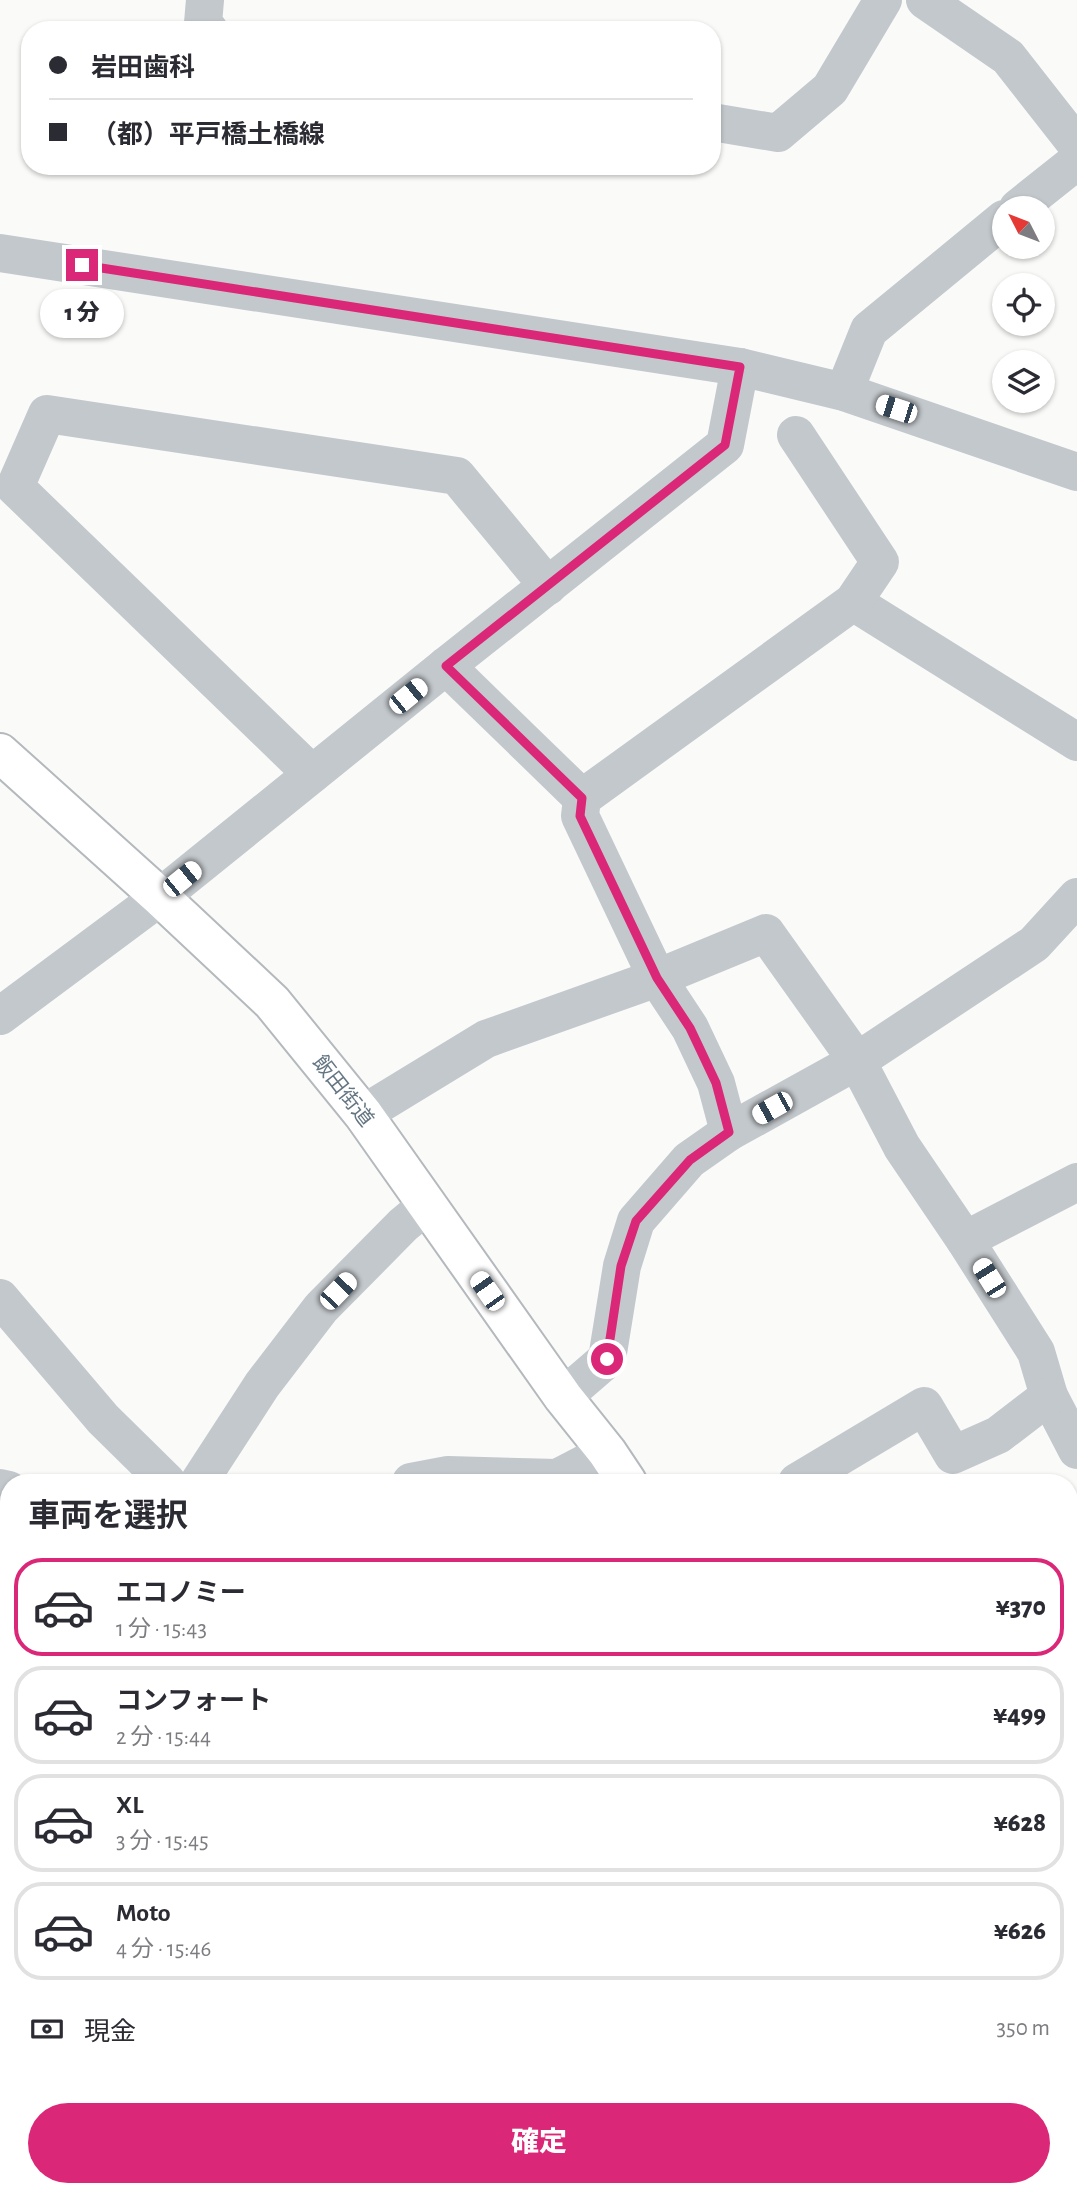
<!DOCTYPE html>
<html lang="ja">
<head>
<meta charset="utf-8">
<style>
	:root { --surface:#fff; --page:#f2f2f3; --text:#2b2b33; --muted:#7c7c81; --line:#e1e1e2; --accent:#db2777 }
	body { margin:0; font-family:"Alegreya Sans","Noto Sans JP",sans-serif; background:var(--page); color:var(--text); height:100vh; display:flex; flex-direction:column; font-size:26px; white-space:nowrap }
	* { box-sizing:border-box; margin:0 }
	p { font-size:23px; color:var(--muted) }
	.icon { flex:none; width:38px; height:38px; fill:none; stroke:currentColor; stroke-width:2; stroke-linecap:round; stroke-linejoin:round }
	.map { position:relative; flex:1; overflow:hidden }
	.sheet { position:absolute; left:0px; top:1474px; width:1078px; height:723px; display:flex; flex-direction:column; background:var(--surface); border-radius:28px 28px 0 0; box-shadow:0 2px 5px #0004 }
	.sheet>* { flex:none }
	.top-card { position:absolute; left:21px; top:21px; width:700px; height:154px; border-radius:28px; box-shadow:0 2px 5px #0004; display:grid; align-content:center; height:154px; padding:0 28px; background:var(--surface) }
	.needle { width:46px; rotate:312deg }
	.tools { position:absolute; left:992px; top:196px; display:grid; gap:14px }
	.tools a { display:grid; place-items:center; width:63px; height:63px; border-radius:50%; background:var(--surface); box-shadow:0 2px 5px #0004; font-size:35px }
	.end { position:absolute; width:32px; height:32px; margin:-16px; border:9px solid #db2777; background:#fff; box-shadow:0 0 0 4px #fff }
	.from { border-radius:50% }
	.bubble { position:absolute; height:49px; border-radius:24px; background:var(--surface); box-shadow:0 2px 5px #0004; font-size:23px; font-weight:800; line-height:49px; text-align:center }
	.car { position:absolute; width:21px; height:42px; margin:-21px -10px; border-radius:9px; box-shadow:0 0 5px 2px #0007; background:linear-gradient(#fff 24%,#345 0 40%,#fff 0 76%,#345 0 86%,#fff 0) }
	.top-card b { display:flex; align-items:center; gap:24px; height:66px; font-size:26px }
	.top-card b+b { border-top:2px solid var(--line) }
	.top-card i { width:18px; height:18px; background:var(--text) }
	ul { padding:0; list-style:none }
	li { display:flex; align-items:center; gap:21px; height:98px; margin:0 14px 10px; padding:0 14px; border:4px solid var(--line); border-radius:28px }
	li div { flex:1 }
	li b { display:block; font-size:26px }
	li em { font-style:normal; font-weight:800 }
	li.active { border-color:var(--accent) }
	li>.icon { width:63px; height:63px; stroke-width:1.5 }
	h2 { padding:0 28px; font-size:32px; line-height:84px }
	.pay { display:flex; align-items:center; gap:18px; height:77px; padding:0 28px; font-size:26px }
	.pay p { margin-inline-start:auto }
	.action { display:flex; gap:14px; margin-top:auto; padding:14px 28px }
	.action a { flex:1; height:80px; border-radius:42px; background:var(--accent); color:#fff; font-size:28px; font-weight:800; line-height:80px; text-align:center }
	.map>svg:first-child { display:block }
	.building { fill:url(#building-cross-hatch); stroke:#dcdcda; stroke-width:2 }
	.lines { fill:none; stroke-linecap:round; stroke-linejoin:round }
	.highway-casing { stroke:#b4b9bd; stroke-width:42 }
	.minor { stroke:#c3c8cc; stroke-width:38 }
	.highway { stroke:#fff; stroke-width:38 }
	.route { stroke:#db2777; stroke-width:9 }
	.labels { text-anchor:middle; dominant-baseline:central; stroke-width:7; stroke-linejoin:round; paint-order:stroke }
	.street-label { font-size:21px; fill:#657683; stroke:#fff }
</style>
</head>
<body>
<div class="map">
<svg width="1077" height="2195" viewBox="0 0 1077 2195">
	<defs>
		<pattern id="building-cross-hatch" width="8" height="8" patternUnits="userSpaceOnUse" patternTransform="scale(1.75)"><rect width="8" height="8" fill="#aab3b9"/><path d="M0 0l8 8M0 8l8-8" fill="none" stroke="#8e969c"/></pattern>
	</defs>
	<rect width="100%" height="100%" fill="#fafaf8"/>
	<path class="building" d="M0,2086L9,2101V2188H60L65,2195H0Z"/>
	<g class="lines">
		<defs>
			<g id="highway">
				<path d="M0,753L160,897L272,1002L363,1114L563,1397L607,1452L627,1482"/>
				<path d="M1069,2108L1077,2124"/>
			</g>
		</defs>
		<use href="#highway" class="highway-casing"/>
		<g class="minor">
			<path d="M205,0L203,23L209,30"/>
			<path d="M925,0L1008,57L1077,145"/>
			<path d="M712,122L778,133L830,89L883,0"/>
			<path d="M1018,208L1077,161"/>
			<path d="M0,253L740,367L844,392L1077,472"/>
			<path d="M844,392L869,330L1004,219"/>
			<path d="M853,602L1077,742"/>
			<path d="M446,666L582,798"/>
			<path d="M312,774L15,487L47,414L457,476L548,586"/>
			<path d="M1077,897L1034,944L857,1061L902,1147L965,1240L1036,1352L1049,1396L1077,1450"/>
			<path d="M0,1016L160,897L446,666L725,445L740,367"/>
			<path d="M363,1114L486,1039L657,978L766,933L857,1061L729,1132L689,1160L636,1221L622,1266L607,1359L563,1397"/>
			<path d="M729,1132L716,1083L690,1028L657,978L580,816L582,798L853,602L880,562L796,435"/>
			<path d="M965,1240L1077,1182"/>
			<path d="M0,1298L103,1419L167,1482"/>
			<path d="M199,1482L262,1385L321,1308L403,1225L427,1205"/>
			<path d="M411,1482L448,1475L557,1478L607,1452"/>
			<path d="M797,1482L924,1406L953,1455L998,1435L1049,1396"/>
			<path d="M0,1488L9,1490"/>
			<path d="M1069,1584L1077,1579"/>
			<path d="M1069,1769L1077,1764"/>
			<path d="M0,1864L9,1849"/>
			<path d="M0,2069L9,2082"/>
			<path d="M1069,2086L1077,2081"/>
			<path d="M75,2188L80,2195"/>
			<path d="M682,2188L686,2195"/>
			<path d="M871,2195L885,2188"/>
		</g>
		<use href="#highway" class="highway"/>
	</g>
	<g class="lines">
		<path class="route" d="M82,265L740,367L725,445L446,666L582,798L580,816L657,978L690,1028L699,1047L716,1083L729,1132L690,1160L636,1221L621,1266L607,1359"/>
	</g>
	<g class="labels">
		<g class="street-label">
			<text transform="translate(343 1091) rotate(52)">飯田街道</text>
		</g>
	</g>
</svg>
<div class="tools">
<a><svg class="needle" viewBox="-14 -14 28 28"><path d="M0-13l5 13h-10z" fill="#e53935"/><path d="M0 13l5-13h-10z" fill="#7c7c81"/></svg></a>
<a><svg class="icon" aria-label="locate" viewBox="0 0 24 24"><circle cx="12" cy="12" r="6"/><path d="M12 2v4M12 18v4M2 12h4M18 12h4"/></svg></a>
<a><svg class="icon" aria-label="layers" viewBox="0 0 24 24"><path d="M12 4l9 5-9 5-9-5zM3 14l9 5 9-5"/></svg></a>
</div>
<i class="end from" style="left:607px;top:1359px"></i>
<i class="end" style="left:82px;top:265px"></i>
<div class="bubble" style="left:40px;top:289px;width:84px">1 分</div>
<i class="car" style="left:896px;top:409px;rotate:288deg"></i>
<i class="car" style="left:408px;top:696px;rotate:51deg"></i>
<i class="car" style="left:182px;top:879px;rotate:51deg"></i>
<i class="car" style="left:772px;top:1108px;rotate:241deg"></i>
<i class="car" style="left:989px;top:1278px;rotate:328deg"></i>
<i class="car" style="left:338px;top:1291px;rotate:44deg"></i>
<i class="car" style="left:487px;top:1291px;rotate:325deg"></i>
<div class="top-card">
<b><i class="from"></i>岩田歯科</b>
<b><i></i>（都）平戸橋土橋線</b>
</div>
<section class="sheet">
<h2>車両を選択</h2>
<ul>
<li class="active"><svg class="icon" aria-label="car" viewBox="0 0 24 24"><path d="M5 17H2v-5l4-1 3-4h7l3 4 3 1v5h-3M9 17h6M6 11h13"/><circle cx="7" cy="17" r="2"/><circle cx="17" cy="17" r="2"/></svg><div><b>エコノミー</b><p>1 分 · 15:43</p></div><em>¥370</em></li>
<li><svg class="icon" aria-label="car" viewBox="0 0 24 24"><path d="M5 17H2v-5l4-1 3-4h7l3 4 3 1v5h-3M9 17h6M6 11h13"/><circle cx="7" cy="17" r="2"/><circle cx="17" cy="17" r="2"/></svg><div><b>コンフォート</b><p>2 分 · 15:44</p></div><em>¥499</em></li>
<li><svg class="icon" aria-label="car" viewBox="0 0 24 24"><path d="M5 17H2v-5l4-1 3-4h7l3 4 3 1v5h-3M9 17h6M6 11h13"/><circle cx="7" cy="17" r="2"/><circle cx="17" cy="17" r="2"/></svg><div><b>XL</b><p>3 分 · 15:45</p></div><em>¥628</em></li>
<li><svg class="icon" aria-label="car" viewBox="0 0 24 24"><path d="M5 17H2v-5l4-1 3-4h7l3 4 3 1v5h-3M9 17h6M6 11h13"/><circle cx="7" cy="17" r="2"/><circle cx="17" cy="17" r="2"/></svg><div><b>Moto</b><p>4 分 · 15:46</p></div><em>¥626</em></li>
</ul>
<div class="pay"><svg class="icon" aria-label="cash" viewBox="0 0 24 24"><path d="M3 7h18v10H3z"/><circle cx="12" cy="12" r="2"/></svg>現金<p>350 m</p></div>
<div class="action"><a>確定</a></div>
</section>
</div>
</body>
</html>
